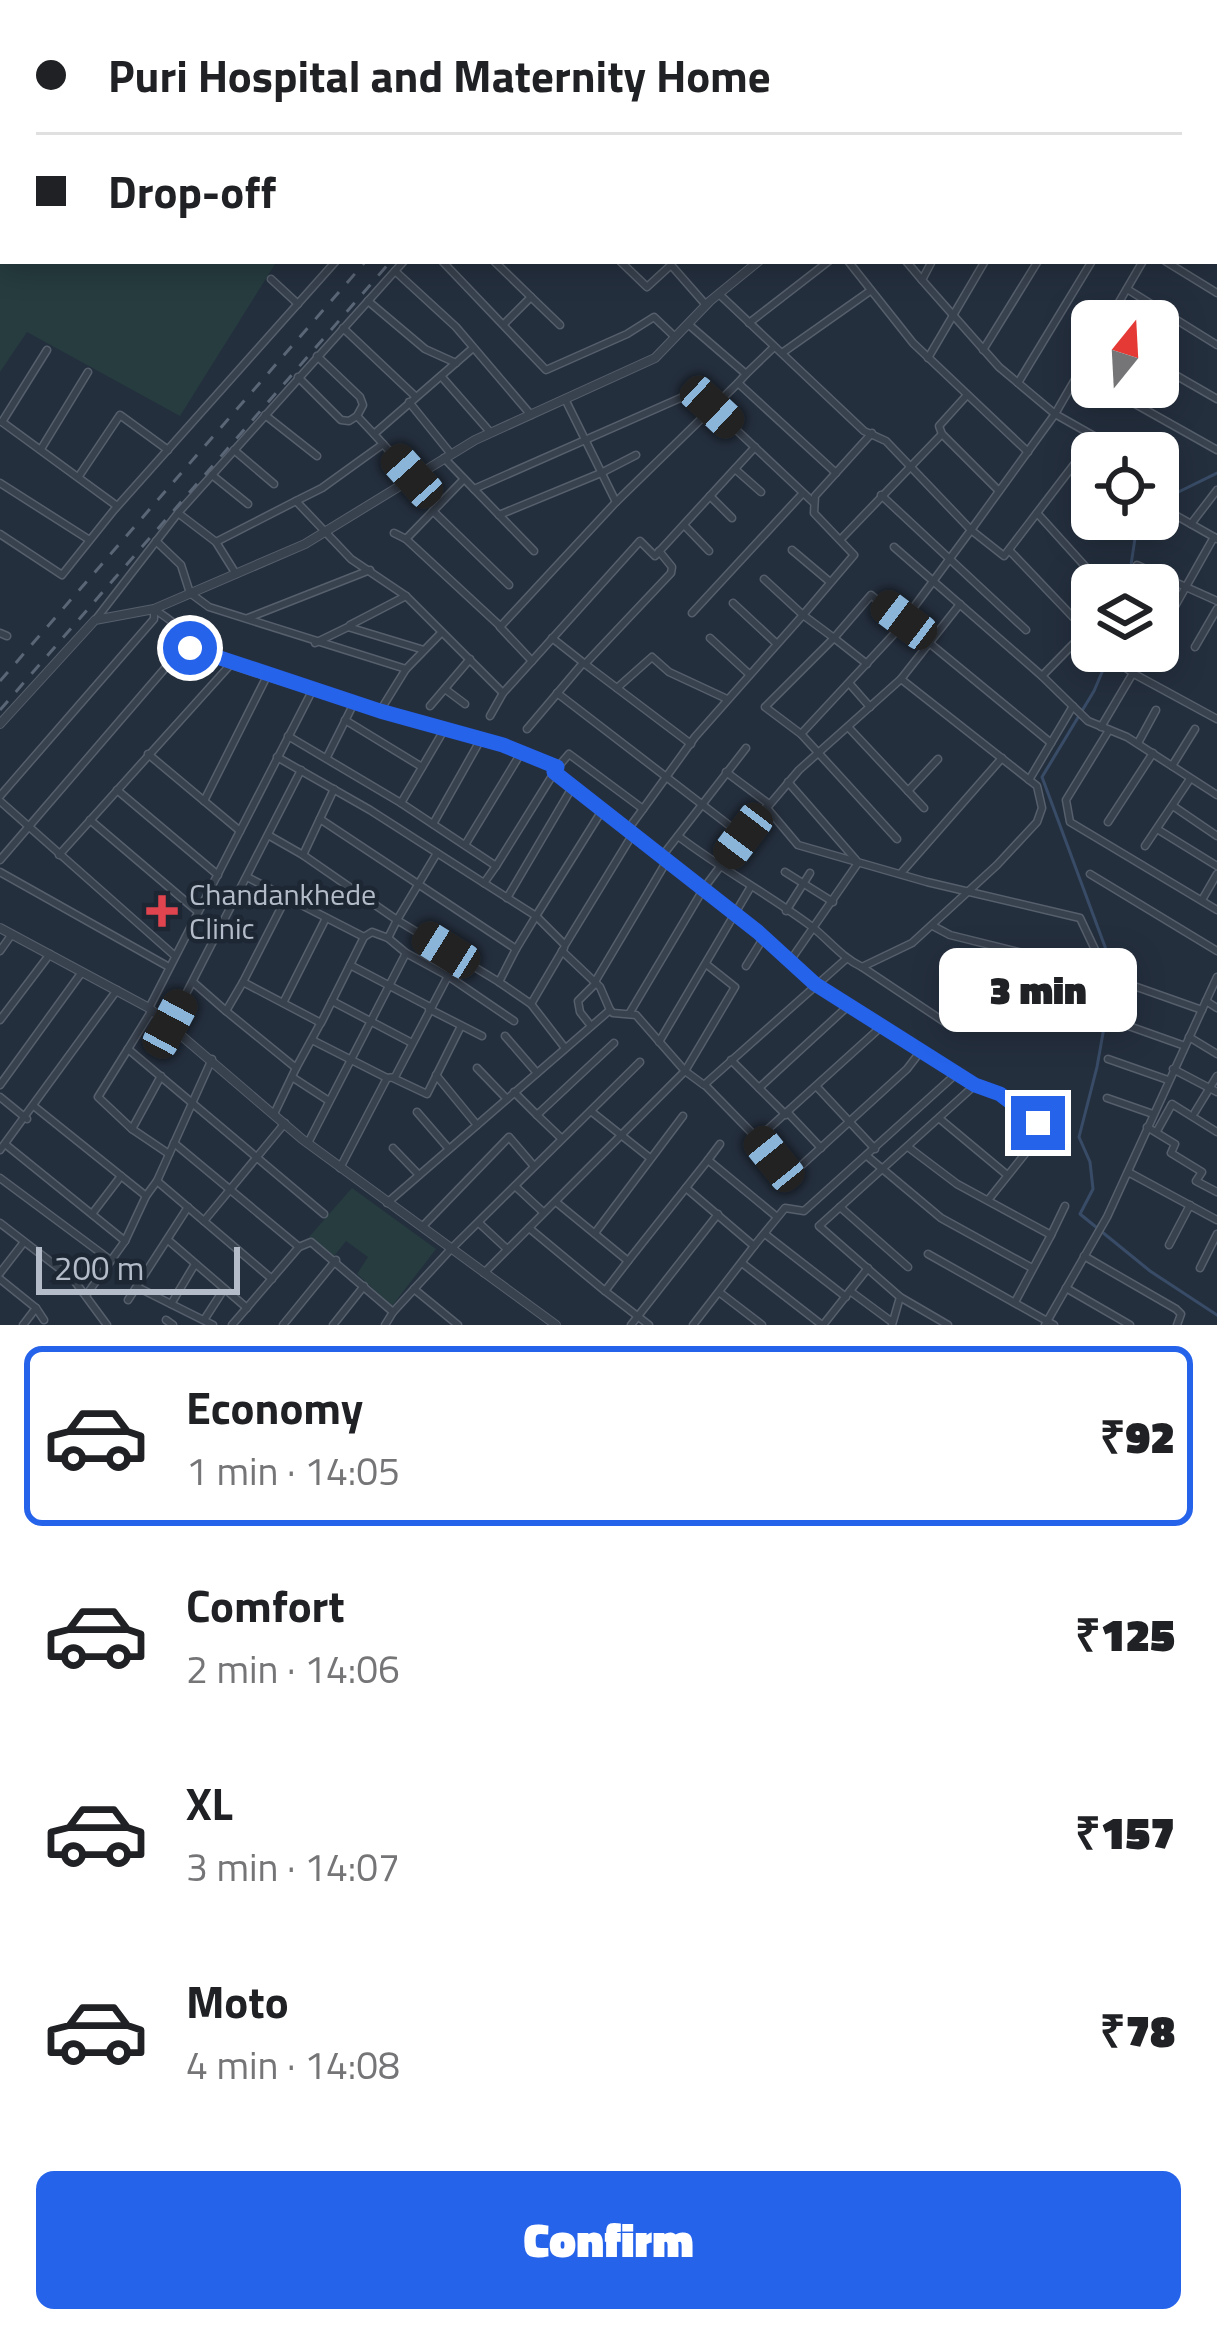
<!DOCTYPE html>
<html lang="en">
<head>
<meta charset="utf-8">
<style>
	:root { --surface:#fff; --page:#f6f6f6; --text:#202124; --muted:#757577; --line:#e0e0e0; --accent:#2563eb }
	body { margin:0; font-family:"Titillium Web",sans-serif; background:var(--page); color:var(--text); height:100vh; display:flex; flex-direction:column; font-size:45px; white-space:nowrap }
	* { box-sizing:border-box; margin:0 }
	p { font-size:39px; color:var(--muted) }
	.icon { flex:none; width:66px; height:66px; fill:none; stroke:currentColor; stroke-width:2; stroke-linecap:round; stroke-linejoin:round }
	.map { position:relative; height:1325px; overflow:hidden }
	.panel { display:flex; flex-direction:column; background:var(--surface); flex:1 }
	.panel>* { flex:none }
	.banner { position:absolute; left:0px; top:0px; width:1218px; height:264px; box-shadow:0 6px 30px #0003; display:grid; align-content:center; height:264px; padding:0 36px; background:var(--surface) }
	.needle { width:78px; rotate:18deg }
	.fabs { position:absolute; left:1071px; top:300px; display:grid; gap:24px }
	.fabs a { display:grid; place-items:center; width:108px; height:108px; border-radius:18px; background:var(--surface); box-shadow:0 6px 30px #0003; font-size:60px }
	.scale { position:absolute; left:36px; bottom:30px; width:204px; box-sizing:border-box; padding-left:12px; border:6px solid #b4bcc9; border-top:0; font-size:33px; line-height:42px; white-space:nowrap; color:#b4bcc9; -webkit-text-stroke:9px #1d2633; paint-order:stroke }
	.end { position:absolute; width:54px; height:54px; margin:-27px; border:15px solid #2563eb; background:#fff; box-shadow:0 0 0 6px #fff }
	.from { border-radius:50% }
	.bubble { position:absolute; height:84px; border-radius:18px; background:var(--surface); box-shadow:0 6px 30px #0003; font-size:39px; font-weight:800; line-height:84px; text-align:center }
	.car { position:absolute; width:36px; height:72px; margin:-36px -18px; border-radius:15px; box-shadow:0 0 9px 3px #0007; background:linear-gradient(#222 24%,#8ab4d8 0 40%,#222 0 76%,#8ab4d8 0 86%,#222 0) }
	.banner b { display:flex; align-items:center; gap:42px; height:114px; font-size:45px }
	.banner b+b { border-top:3px solid var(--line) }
	.banner i { width:30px; height:30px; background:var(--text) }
	ul { padding:21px 0 0; list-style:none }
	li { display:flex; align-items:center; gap:36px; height:180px; margin:0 24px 18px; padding:0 12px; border:6px solid transparent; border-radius:18px }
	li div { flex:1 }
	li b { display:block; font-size:45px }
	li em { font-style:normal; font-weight:800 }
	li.selected { border-color:var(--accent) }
	li>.icon { width:108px; height:108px; stroke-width:1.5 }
	.button { display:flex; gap:24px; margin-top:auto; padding:24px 36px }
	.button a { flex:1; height:138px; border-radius:18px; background:var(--accent); color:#fff; font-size:48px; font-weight:800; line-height:138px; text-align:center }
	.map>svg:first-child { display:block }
	.green { fill:#263c3f }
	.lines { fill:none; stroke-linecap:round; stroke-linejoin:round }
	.stream { stroke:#394c67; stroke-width:3 }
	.minor-casing { stroke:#565f6c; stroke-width:9 }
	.tertiary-casing { stroke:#565f6c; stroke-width:10 }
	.secondary-casing { stroke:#565f6c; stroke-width:10 }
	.trunk-casing { stroke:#434c59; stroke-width:12 }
	.minor { stroke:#38414e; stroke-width:6 }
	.tertiary { stroke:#38414e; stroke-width:8 }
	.secondary { stroke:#465061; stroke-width:8 }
	.trunk { stroke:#656462; stroke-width:9 }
	.rail { stroke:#5a6575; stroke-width:3; stroke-dasharray:12 12; stroke-linecap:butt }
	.route { stroke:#2563eb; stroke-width:15 }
	.health-dot { fill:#e0444e; stroke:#1d2633; stroke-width:4.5 }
	.labels { text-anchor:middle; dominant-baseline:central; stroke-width:9; stroke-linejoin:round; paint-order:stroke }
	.poi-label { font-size:30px; fill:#b4bcc9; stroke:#1d2633; text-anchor:start }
</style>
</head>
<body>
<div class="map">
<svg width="1217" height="1325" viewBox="0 0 1217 1325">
	<rect width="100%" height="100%" fill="#242f3e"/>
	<g class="green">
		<path d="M0,104L3,261H277L180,416L27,332L0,372Z"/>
		<path d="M352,1188L436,1249L392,1306L357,1274L368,1257L346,1241L334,1256L309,1237Z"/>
	</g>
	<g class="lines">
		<g class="stream">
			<path d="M1091,0L1094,3"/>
			<path d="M1215,213L1217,215"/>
			<path d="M1158,502L1217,473"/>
			<path d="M1128,585L1137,525L1141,519"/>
			<path d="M1111,651L1094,691L1042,777L1114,971L1097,1067L1079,1137L1090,1162L1093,1189L1080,1214L1150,1271L1217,1315"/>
		</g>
		<defs>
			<g id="minor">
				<path d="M776,0L783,3"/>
				<path d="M965,0L968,3"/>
				<path d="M1117,0L1120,3"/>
				<path d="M1175,0L1178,3"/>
				<path d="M51,3L52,0"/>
				<path d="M844,3L846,0"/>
				<path d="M911,3L913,0"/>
				<path d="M1143,3L1146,0"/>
				<path d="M1215,34L1217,36"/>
				<path d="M0,96H3"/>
				<path d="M404,261L395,271L456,327L531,415"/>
				<path d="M442,261L546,370L627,334L654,317L675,337"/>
				<path d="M494,261L531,297L504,324"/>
				<path d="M620,261L647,287L671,265L706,305"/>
				<path d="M848,261L913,343L1028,452"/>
				<path d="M906,261L922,280"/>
				<path d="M932,261L922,280L999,367L1055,414L1092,350"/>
				<path d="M1165,261L1217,293"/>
				<path d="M271,279L298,304"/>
				<path d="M1127,289L1217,345"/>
				<path d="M719,294L864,431L886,441L971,530L1055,414L1124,453"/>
				<path d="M531,297L560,325"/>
				<path d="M368,301L425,349L456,363"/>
				<path d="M1108,321L1143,261"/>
				<path d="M749,323L829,261"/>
				<path d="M688,324L746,374L738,383L836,473"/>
				<path d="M343,328L416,397"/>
				<path d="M983,350L1038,261"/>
				<path d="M782,353L870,291"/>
				<path d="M317,356L360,397L363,405L357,416L374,434"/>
				<path d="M928,358L985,261"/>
				<path d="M1158,365L1217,399"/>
				<path d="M746,374L774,347"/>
				<path d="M441,376L490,432"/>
				<path d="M298,377L341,420L349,421L357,416"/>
				<path d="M1018,383L1092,261"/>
				<path d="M1105,387L1217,450"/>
				<path d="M565,399L616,502L738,383"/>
				<path d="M409,402L451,454"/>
				<path d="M712,407L813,502"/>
				<path d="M265,415L317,456"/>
				<path d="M2,422L117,506"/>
				<path d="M2,422L47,350"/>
				<path d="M872,433L815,496L814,513L854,555L803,615L834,638L765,707L801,734L894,634L971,530L1004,556L1095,437"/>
				<path d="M942,434L939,426L967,395"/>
				<path d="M383,444L322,488L296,501L351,559L406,596L503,693L532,661"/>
				<path d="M41,449L88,372"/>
				<path d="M234,450L274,484"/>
				<path d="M444,458L474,489L694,392"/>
				<path d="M735,469L761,492"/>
				<path d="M1158,473L1169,479"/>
				<path d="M212,475L248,504"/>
				<path d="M79,476L120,415L168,450"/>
				<path d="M412,476L374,434L473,348"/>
				<path d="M464,479L406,539L500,626"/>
				<path d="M0,483L88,539"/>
				<path d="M474,489L534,551"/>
				<path d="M881,495L1026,630"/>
				<path d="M710,496L732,518"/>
				<path d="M616,502L500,627L532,661L640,541L655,556L755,447"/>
				<path d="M1161,507L1214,537"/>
				<path d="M433,511L509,585"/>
				<path d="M1037,513L1102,585"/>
				<path d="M499,515L601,473L636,455"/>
				<path d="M1191,524L1217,490"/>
				<path d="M684,525L709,551"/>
				<path d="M394,533L406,539"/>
				<path d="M0,534L62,575L114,510L336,261"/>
				<path d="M843,537L942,434L999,491"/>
				<path d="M156,541L181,565L190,593L209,607L406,669L441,633"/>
				<path d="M216,542L178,513L395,271"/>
				<path d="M894,547L1042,676L1088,721L1127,737L1217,795"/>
				<path d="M792,550L830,582"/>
				<path d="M1009,550L1092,637"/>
				<path d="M1137,565L1217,601"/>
				<path d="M236,574L216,542L296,501"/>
				<path d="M733,603L777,644"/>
				<path d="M692,613L803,493"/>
				<path d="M248,618L370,570"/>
				<path d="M96,619L178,513"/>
				<path d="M1166,622L1214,537L1217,539"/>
				<path d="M350,625L406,596"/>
				<path d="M0,633L7,636"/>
				<path d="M552,638L585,664L671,573L672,567L659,551"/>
				<path d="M710,638L749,674"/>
				<path d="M315,643L348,627L424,650"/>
				<path d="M1195,647L1217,609"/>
				<path d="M1102,651L1136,675L1217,719"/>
				<path d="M585,664L691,744"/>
				<path d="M867,664L834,638L871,595L1051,743"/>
				<path d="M1042,676L1087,630"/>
				<path d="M849,683L870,707"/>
				<path d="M617,688L652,657L669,672L727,699"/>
				<path d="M445,689L465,704"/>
				<path d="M557,693L743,836"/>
				<path d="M430,706L470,659"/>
				<path d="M380,711L406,669"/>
				<path d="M490,716L503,693"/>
				<path d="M345,720L422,767"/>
				<path d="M1101,727L1133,673"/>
				<path d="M849,728L924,808"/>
				<path d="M527,729L583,663"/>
				<path d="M444,730L401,803L496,866L557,768"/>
				<path d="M1109,730L1066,800L1070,822L1217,910"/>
				<path d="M802,735L897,839"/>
				<path d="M288,736L401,803"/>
				<path d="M1138,743L1156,710"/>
				<path d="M148,754L240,831"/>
				<path d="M277,757L370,810L484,883L496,866"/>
				<path d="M327,757L354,703"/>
				<path d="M1172,766L1195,729"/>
				<path d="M726,772L769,804"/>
				<path d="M554,773L629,828L643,809"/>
				<path d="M1029,780L1073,706"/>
				<path d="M788,782L856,860"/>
				<path d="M117,790L218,875"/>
				<path d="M908,791L938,759"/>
				<path d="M0,796L154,619V609C168,619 185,627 185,645L197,652C315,698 441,719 557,768L569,754L643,809L695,737L803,615L764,579"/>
				<path d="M0,801L175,956"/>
				<path d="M204,801L267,676"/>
				<path d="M1173,806L1217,836"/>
				<path d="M766,807L798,845L927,882L1080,918L1098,956L1097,974"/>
				<path d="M603,809L536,916L565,945L631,837L629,828"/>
				<path d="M320,819L516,949L499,982L397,920L388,938L372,932L364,937"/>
				<path d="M90,820L197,911"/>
				<path d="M1108,822L1153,753"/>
				<path d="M433,824L481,739"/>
				<path d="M1157,829L1217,866"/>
				<path d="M630,833L758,932L831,996L975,1085C1000,1095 1024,1105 1041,1128L1040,1135L989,1199"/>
				<path d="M268,835L303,855L334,789"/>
				<path d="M678,836C721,869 768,894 811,926C829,940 841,957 862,967L912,943L997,865L1037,822L1042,808L1037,786L901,679"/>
				<path d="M465,845L521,753"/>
				<path d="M1145,846L1190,779"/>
				<path d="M59,855L231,664"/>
				<path d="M303,855L397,920L437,853"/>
				<path d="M663,855L746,748"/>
				<path d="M0,860L185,645"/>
				<path d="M0,872L169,967"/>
				<path d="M785,872L833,902"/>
				<path d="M902,872L1002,758"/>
				<path d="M1090,874L1217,951"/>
				<path d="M247,877L364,937L321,1023L243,982L286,898"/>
				<path d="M484,883L536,916L516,949"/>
				<path d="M507,898L573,786"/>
				<path d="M1202,900L1217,874"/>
				<path d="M786,911L810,873"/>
				<path d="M933,926L950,935L1083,968L1202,1010"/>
				<path d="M0,951L12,934"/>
				<path d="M460,959L448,976L514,1021"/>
				<path d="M790,961L858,863"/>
				<path d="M706,964L735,987L685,1071L704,1085L846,959"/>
				<path d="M350,965L430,1007"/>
				<path d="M746,966L764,937"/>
				<path d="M862,967L949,1025"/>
				<path d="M596,980L668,859"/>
				<path d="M193,982L226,1011L243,982"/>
				<path d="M499,982L531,1004L564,948"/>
				<path d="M284,1001L326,918"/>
				<path d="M332,1001L412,1043"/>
				<path d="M1206,1001L1217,1008"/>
				<path d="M531,1004L565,1048"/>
				<path d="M149,1008L312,691"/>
				<path d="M429,1009L482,1036"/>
				<path d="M152,1010L128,1049L324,1214"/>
				<path d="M226,1011L296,1068L320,1024"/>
				<path d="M629,1014L704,888L743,836L799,770L901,679L960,604"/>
				<path d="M1109,1019L1185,1046"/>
				<path d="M0,1020L50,954"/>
				<path d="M170,1025L301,770"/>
				<path d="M591,1026L580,1012L578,1001L596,983"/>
				<path d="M505,1036L537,1073"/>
				<path d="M1189,1037L1217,1054"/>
				<path d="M312,1040L387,1078L395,1077L448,976L406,953"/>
				<path d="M659,1042L750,888"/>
				<path d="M128,1049L98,1097L132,1129L169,1154"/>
				<path d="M1108,1059L1168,1080"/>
				<path d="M731,1060L786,1115"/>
				<path d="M477,1068L507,1099"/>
				<path d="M1173,1069L1217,1092"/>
				<path d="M436,1075L477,1125"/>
				<path d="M292,1077L329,1101"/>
				<path d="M393,1078L427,1094L461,1026"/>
				<path d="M0,1085L82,972"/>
				<path d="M705,1085L792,1174L907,1069L920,1052"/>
				<path d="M817,1087L875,1149"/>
				<path d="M759,1088L847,1007"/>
				<path d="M514,1092L537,1115"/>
				<path d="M0,1097L27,1119"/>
				<path d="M1107,1098L1153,1114"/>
				<path d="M417,1112L449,1149"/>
				<path d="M592,1112L650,1158"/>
				<path d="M1195,1112L1217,1076"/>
				<path d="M788,1113L821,1148"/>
				<path d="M274,1114L296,1068"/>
				<path d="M940,1119L1006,1174"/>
				<path d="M1147,1127L1175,1144L1171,1153L1202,1172L1196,1181L1217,1192"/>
				<path d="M132,1129L161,1076"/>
				<path d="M1157,1131L1172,1104L1217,1132"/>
				<path d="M561,1138L537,1115L614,1043"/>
				<path d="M757,1139L882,1026"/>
				<path d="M174,1143L299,1247"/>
				<path d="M308,1143L406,953L388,938"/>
				<path d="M5,1144L125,1241L146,1196L35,1107"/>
				<path d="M908,1147L957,1184L1051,1235L1015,1302"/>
				<path d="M393,1148L419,1175"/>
				<path d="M0,1150L117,990"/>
				<path d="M867,1156L941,1218L1032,1268"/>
				<path d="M708,1160L720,1144"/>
				<path d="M340,1168L387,1078"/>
				<path d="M1128,1172L1217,1220"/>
				<path d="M0,1178L109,1259"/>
				<path d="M157,1181L272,1279"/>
				<path d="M515,1186L543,1212"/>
				<path d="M686,1188L754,1246L693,1325"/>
				<path d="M146,1196L157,1181L212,1059"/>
				<path d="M387,1203L610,1010L600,987L562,951"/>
				<path d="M840,1207L908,1267"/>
				<path d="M92,1214L121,1176"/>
				<path d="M204,1221L285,1123"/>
				<path d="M0,1223L73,1279L107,1325"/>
				<path d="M479,1223L507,1249"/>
				<path d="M423,1226L509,1137L533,1165"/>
				<path d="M529,1228L605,1291L628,1261L556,1202"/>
				<path d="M595,1233L683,1116"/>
				<path d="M765,1234L846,1297"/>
				<path d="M1051,1235L1065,1206"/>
				<path d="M168,1240L247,1308"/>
				<path d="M1169,1245L1190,1205"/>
				<path d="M754,1246L785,1208L804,1211L956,1074"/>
				<path d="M928,1254L1054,1325"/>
				<path d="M1084,1256L1176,1309L1181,1314L1177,1325"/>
				<path d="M628,1261L708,1160L777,1217"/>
				<path d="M742,1263L822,1325"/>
				<path d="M1200,1268L1217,1234"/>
				<path d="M0,1273L24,1242"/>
				<path d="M484,1273L685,1071L636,1015L613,1013L610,1010"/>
				<path d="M0,1279L36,1308L44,1320"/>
				<path d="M137,1287L213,1325"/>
				<path d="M1066,1288L1130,1325"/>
				<path d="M414,1289L458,1325"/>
				<path d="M605,1291L649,1325"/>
				<path d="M850,1291L892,1322"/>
				<path d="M719,1292L762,1325"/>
				<path d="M87,1294L125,1241"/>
				<path d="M900,1297L948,1325"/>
				<path d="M128,1300L188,1207"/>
				<path d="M171,1304L195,1264"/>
				<path d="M166,1320L173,1325"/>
				<path d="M204,1320L224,1289"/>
				<path d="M23,1325L36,1308"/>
				<path d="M232,1325L299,1247L311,1242L393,1312L450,1250L640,1062"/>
				<path d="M283,1325L336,1260"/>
				<path d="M333,1325L364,1286"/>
				<path d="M385,1325L393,1312"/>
				<path d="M631,1325L718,1214"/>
				<path d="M823,1325L868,1268"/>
				<path d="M892,1325L900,1297L819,1226L975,1085"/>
				<path d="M1045,1325L1107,1217L1217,977"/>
			</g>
			<g id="tertiary">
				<path d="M458,0L459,3"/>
				<path d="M424,3L439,0"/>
				<path d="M0,724L95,620L154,609L305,544L475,440L655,358L710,301L759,261"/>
				<path d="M0,928L149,1008L302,1139L556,1325"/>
			</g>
			<g id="secondary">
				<path d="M517,0L547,3"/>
				<path d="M486,3L511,0"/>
				<path d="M0,53H3"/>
				<path d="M0,65H3"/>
			</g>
			<g id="trunk">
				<path d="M1069,0L1072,3"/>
				<path d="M1082,0L1085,3"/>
				<path d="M1215,120L1217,122"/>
				<path d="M1215,132L1217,134"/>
			</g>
		</defs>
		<use href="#minor" class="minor-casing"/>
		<use href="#tertiary" class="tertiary-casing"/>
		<use href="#secondary" class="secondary-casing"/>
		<use href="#trunk" class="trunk-casing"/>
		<use href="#minor" class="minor"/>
		<use href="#tertiary" class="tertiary"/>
		<use href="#secondary" class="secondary"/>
		<use href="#trunk" class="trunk"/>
		<g class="rail">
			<path d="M596,3L598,0"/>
			<path d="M0,681L366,261"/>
			<path d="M0,710L391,261"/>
		</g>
	</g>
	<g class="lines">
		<path class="route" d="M190,648L380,711L503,745L557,767L554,772L758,932L815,984L975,1085L1000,1094L1038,1123"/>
	</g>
	<path class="health-dot" d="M156 893h12v12h12v12h-12v12h-12v-12h-12v-12h12z"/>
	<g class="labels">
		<g class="poi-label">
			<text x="189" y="894">Chandankhede<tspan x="189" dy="34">Clinic</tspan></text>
		</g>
	</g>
</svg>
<div class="fabs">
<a><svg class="needle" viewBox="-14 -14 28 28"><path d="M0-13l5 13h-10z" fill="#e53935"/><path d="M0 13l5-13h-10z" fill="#757577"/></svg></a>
<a><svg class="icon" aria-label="locate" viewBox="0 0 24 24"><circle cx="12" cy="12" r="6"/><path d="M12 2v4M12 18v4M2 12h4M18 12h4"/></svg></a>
<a><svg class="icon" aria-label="layers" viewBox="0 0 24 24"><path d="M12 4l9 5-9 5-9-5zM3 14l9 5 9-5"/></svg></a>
</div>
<div class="scale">200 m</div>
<i class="end from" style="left:190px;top:648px"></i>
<i class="end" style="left:1038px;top:1123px"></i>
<div class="bubble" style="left:939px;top:948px;width:198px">3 min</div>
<i class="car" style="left:712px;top:407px;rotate:133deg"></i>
<i class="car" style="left:412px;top:476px;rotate:318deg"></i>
<i class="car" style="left:904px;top:620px;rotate:307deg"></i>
<i class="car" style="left:743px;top:836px;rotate:217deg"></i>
<i class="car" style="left:446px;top:950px;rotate:302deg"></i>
<i class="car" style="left:170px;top:1024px;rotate:28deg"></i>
<i class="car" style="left:774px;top:1159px;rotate:321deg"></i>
<div class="banner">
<b><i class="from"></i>Puri Hospital and Maternity Home</b>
<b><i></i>Drop-off</b>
</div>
</div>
<section class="panel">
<ul>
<li class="selected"><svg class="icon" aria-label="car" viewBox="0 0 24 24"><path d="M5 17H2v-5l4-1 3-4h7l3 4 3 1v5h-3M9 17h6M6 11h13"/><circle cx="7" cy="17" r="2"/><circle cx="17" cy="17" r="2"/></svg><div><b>Economy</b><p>1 min · 14:05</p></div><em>₹92</em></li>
<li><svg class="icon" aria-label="car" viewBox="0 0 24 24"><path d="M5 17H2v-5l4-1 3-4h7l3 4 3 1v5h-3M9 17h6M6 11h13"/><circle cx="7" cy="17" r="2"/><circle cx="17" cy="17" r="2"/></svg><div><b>Comfort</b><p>2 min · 14:06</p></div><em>₹125</em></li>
<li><svg class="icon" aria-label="car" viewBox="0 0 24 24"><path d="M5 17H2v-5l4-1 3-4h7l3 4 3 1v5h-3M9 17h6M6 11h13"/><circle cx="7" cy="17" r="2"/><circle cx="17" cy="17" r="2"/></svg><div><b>XL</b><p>3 min · 14:07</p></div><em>₹157</em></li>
<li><svg class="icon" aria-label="car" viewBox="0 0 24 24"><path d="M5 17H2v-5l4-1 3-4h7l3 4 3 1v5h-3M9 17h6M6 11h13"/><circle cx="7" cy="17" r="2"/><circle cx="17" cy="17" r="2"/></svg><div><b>Moto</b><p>4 min · 14:08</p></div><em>₹78</em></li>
</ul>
<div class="button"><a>Confirm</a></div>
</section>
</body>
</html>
